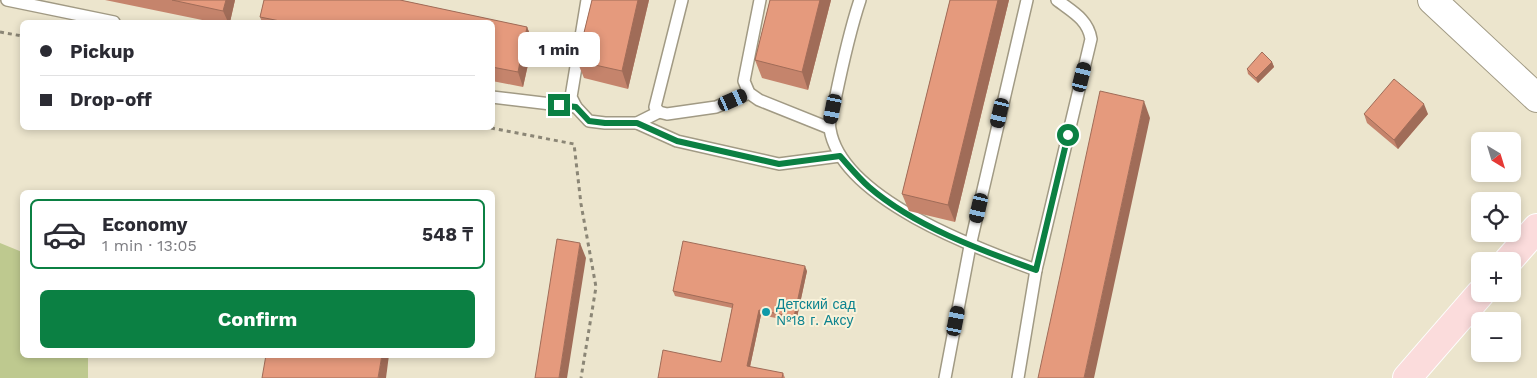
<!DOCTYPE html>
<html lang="en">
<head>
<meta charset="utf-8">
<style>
	:root { --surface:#fff; --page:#f2f2f3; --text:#2b2b33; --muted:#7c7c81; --line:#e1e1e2; --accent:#0b8043 }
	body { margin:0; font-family:"Work Sans",sans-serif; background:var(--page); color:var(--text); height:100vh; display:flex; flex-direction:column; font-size:19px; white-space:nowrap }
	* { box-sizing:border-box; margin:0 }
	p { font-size:16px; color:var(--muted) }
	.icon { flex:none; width:28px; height:28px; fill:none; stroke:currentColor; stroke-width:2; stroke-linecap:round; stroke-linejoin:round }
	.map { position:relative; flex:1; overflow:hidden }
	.side { position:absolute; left:20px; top:190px; width:475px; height:168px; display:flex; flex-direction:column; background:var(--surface); border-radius:8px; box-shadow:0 2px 8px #0003 }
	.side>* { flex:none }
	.hud { position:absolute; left:20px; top:20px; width:475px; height:110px; border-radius:8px; box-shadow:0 2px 8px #0003; display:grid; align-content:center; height:110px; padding:0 20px; background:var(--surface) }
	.needle { width:32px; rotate:142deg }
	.fabs { position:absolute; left:1471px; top:132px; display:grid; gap:10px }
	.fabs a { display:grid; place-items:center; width:50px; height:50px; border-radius:8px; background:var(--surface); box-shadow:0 2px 8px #0003; font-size:25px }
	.end { position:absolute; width:22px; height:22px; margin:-11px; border:6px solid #0b8043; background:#fff; box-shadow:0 0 0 2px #fff }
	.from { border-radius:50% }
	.bubble { position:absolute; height:35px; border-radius:8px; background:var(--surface); box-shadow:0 2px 8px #0003; font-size:16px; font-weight:700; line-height:35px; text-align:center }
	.car { position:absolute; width:15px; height:30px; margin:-15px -8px; border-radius:6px; box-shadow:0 0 4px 1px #0007; background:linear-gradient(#222 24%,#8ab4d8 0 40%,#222 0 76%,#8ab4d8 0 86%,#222 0) }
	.hud b { display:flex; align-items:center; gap:18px; height:48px; font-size:19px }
	.hud b+b { border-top:1px solid var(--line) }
	.hud i { width:12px; height:12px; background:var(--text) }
	ul { padding:9px 0 0; list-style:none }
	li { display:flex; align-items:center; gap:15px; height:70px; margin:0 10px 8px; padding:0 10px; border:2px solid var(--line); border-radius:8px }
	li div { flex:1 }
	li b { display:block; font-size:19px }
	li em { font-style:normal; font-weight:700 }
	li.selected { border-color:var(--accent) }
	li>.icon { width:45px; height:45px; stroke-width:1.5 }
	.button { display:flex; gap:10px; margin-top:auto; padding:10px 20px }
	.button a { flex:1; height:58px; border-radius:8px; background:var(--accent); color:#fff; font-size:20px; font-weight:700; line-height:58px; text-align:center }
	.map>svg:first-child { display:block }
	.green { fill:#bec98f }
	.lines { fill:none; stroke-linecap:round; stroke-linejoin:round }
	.service-casing { stroke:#a19a84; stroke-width:14 }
	.tertiary-casing { stroke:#a19a84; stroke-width:30 }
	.primary-casing { stroke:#fff; stroke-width:30 }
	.path { stroke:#8b8676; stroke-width:3; stroke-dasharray:4 4; stroke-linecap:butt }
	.service { stroke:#fff; stroke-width:11 }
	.tertiary { stroke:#fff; stroke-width:28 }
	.primary { stroke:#fbdcdc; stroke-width:28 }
	.wall { fill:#c5846c }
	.shaded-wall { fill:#a06c58 }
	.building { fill:#e59a7d; stroke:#a06c58 }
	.route { stroke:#0b8043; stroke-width:6 }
	.culture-dot { fill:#0f9aa8; stroke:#f9f2da; stroke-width:2 }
	.labels { text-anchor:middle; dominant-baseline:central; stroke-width:4; stroke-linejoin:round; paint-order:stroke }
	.culture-label { font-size:14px; fill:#0d838f; stroke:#f9f2da; text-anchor:start }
</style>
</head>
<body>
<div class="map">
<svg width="1537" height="378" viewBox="0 0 1537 378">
	<rect width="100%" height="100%" fill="#ece5cd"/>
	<path class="green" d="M0,243L22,252V355H88V378H0Z"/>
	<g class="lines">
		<defs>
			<g id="service">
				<path d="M7,0L114,22"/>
				<path d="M587,0L571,97L576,107L589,121L605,123H637L659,112"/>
				<path d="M682,0L655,107L659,112L667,114L716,107L749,93"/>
				<path d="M760,0L744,81L749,93L759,100L829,128"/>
				<path d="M860,0C849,33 842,66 835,100C833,108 828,121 830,129C841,199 978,249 1036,270"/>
				<path d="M492,97L576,107"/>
				<path d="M637,123L677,141L779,164L840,156"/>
				<path d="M945,378L970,246L1027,0"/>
				<path d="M1018,378L1036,270L1091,39C1088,19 1071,11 1057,0"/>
			</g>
			<path id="tertiary" d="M1432,0L1537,98"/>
			<g id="primary">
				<path d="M1508,261L1537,228"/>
				<path d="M1407,378L1480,294"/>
			</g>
		</defs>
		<use href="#service" class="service-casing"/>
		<use href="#tertiary" class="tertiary-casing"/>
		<use href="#primary" class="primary-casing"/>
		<g class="path">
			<path d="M0,32L22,36"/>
			<path d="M491,128L574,144L581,204L596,287L581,378"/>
		</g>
		<use href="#service" class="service"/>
		<use href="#tertiary" class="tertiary"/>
		<use href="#primary" class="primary"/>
	</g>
	<g class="wall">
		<path d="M105,0H235L230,22H212Z"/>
		<path d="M264,0H400L527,27L533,42L523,87L492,81V22H262L260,17Z"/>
		<path d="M592,0H649L628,89L584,78L577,61Z"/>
		<path d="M770,0H831L808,90L762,78L755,60Z"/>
		<path d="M950,0H1009L955,222L909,211L902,194Z"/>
		<path d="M1272,62L1274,67L1258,83L1248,74L1247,69Z"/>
		<path d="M1364,114H1428L1398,149L1367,123Z"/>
		<path d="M807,271L796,322L761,315L750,367L783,373L785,378H658L721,362L732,308L675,296L673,291Z"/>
	</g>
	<g class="shaded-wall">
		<path d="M226,0H235L230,22H228L223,11Z"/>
		<path d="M638,0H649L628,89L622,71Z"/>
		<path d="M820,0H831L808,90L802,72Z"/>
		<path d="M998,0H1009L955,222L948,205Z"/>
		<path d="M527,27L533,42L523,87L518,72Z"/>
		<path d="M1272,62L1274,67L1258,83L1256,78Z"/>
		<path d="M1144,101L1150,118L1094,378H1084Z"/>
		<path d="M1424,104L1428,114L1398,149L1394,140Z"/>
		<path d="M580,243L586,258L567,378H559Z"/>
		<path d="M805,266L807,271L796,322L794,317Z"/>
		<path d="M759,310L761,315L749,371L747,366Z"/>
		<path d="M382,355H389L386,378H378Z"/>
	</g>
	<g class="building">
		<path d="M172,0H226L223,11Z"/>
		<path d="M264,0H400L527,27L518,72L492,67V22H285L260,17Z"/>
		<path d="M592,0H638L622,71L577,61Z"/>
		<path d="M770,0H820L802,72L755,60Z"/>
		<path d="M950,0H998L948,205L902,194Z"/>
		<path d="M1262,52L1272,62L1256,78L1247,69Z"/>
		<path d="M1394,79L1424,104L1394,140L1364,114Z"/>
		<path d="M1100,91L1144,101L1084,378H1038Z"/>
		<path d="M557,239L580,243L559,378H535Z"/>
		<path d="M683,241L805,266L794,317L759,310L747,366L783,373L782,378H658L663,350L721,362L733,304L673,291Z"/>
		<path d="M266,355H382L378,378H262Z"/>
	</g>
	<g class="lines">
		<path class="route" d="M559,105L576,107L589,121L605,123H637L677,141L779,164L840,156C849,166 858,177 869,187C914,226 980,250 1036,270L1068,135"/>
	</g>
	<circle class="culture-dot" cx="766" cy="312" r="5"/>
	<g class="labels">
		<g class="culture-label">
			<text x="776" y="304">Детский сад<tspan x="776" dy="16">№18 г. Аксу</tspan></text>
		</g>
	</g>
</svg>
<div class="fabs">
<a><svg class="needle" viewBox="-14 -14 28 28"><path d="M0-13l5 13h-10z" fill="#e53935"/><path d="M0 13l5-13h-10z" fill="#7c7c81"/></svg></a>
<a><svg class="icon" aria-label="locate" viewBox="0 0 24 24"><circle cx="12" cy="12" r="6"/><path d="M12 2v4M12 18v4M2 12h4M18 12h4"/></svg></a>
<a>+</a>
<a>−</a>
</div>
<i class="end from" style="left:1068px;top:135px"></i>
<i class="end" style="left:559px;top:105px"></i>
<div class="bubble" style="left:518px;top:32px;width:82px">1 min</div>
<i class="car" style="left:1082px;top:77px;rotate:14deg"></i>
<i class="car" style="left:733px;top:100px;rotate:66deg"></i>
<i class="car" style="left:833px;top:109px;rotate:191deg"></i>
<i class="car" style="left:1000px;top:113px;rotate:193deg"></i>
<i class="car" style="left:979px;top:208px;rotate:193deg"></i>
<i class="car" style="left:956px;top:321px;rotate:11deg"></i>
<div class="hud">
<b><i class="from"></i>Pickup</b>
<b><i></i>Drop-off</b>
</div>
<section class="side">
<ul>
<li class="selected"><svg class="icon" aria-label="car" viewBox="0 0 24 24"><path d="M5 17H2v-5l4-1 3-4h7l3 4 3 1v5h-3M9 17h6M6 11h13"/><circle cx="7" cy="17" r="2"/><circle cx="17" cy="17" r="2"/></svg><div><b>Economy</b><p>1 min · 13:05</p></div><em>548 ₸</em></li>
</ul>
<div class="button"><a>Confirm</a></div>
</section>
</div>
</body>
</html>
